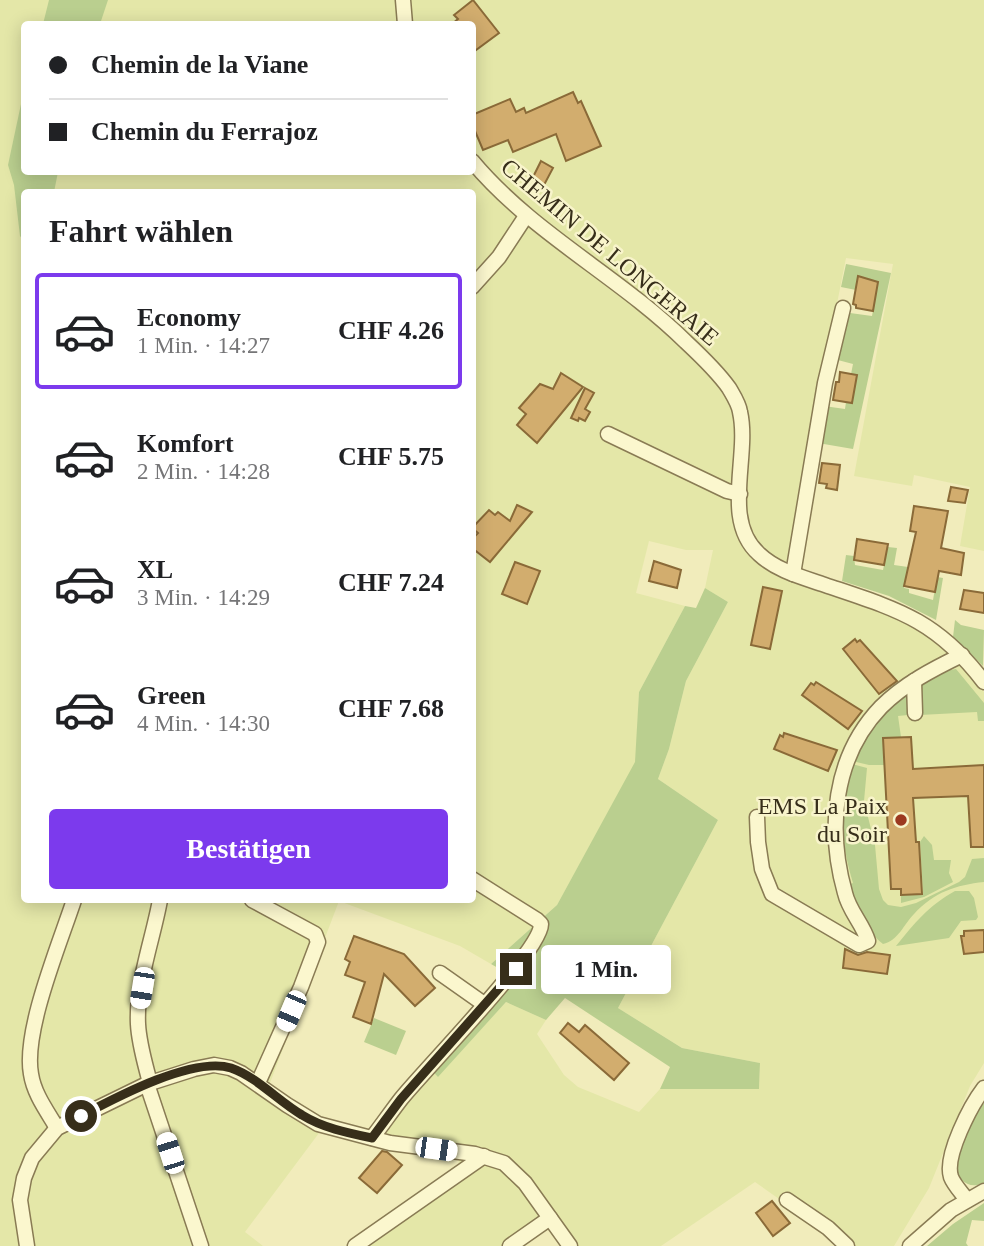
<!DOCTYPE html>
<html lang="de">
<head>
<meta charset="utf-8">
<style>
	:root { --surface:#fff; --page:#f2f2f2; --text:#202124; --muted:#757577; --line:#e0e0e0; --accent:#7c3aed }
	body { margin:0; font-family:"Times New Roman",serif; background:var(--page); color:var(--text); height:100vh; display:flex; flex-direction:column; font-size:26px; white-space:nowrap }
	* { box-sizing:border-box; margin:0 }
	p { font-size:23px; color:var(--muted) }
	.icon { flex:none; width:38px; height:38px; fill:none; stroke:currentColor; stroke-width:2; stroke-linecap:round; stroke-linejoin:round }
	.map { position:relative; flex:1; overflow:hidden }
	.drawer { position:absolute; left:21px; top:189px; width:455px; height:714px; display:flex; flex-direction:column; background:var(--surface); border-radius:7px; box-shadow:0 4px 18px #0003 }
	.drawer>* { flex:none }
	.guide { position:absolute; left:21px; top:21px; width:455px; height:154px; border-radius:7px; box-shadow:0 4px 18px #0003; display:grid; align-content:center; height:154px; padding:0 28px; background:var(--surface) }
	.end { position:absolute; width:32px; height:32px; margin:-16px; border:9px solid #372e1a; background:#fff; box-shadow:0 0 0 4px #fff }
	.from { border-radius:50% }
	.bubble { position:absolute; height:49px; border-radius:7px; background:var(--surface); box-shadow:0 4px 18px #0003; font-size:23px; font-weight:700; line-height:49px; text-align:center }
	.car { position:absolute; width:21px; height:42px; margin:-21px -10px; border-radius:9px; box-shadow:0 0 5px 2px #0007; background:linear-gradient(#fff 24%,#345 0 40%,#fff 0 76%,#345 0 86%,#fff 0) }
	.guide b { display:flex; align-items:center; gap:24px; height:66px; font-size:26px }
	.guide b+b { border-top:2px solid var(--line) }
	.guide i { width:18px; height:18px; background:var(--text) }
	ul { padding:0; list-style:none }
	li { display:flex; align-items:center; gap:21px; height:116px; margin:0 14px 10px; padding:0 14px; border:4px solid transparent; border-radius:7px }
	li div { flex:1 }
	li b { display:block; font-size:26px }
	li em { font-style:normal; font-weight:700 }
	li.selected { border-color:var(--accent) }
	li>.icon { width:63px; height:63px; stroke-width:1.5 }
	h2 { padding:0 28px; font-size:32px; line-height:84px }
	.button { display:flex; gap:14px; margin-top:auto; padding:14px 28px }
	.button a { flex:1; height:80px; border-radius:7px; background:var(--accent); color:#fff; font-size:28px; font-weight:700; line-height:80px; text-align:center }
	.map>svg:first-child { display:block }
	.farmland { fill:#e4e7a8; fill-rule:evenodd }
	.green { fill:#bacf8f }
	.building { fill:#d2ad6e; stroke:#8a6a38; stroke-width:2 }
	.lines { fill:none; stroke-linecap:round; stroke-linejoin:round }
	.minor-casing { stroke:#897b54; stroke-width:17 }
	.minor { stroke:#fbf7ce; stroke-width:14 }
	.route { stroke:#372e1a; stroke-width:9 }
	.poi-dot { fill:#9c3920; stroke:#f8f4cb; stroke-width:2.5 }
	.labels { text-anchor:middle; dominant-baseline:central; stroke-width:5; stroke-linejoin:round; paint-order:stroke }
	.street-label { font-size:24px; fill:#372e1a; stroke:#f8f4cb }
	.poi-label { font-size:24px; fill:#372e1a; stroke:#f8f4cb; text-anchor:end }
</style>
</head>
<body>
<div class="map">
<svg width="984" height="1246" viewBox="0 0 984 1246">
	<rect width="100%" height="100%" fill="#f1ecbb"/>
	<path class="farmland" d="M0,0H984V551L960,546L970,487L914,475L912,486L854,476L893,264L846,258L820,390L790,579L892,612L929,632L984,692V1063L970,1086L929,1188L894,1246H846L755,1182L661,1246H568L547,1217L503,1246H348L458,1171L460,1147L368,1131L426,1064L438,1076L506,1002L546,1020L537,1034L564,1075L578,1087L639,1112L660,1089L759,1088L760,1063L682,1048L618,1008L718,820L658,779L669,749L686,681L728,602L705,588L713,550H686L649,541L636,593L685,606L639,692L636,762L557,905L491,964L460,946L339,901L265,1096L283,1110L319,1133L245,1232L263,1246H0ZM24,24H472V172H24ZM24,192H472V900H24Z"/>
	<g class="green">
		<path d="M49,0H108L100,24H43Z"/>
		<path d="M24,90V172H58L54,192H24V241L20,236L14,185L8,165Z"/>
		<path d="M846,264L891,273L853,449L818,443L824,406L845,409L846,402L852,403L857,375L851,374L853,364L834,359L846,317L850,313L872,316L878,282L858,277L856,290L841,287Z"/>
		<path d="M888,547L897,548L894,565L908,567L904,588L909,589V593L933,600L937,577L943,578L936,620L889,596L842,581L846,555L854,556L855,565L883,570Z"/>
		<path d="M705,588L728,602L686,681L669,749L658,779L718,820L618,1008L682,1048L760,1063L759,1089H660L670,1067L565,998L546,1020L506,1002L438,1077L426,1064L505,972L491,964L557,905L635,762L639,692L685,606L696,608Z"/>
		<path d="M955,620L961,625L984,630L983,666L953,637Z"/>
		<path d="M956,669L984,703V721H978L977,712L920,715L918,685L945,671Z"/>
		<path d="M902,696L907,697L908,715L898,716L901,737L883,738L885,765H869L852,761C866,735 881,716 902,696Z"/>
		<path d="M852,764L867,768L864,801L875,845L879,889L883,900L888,905L901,907L916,903L959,882L965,877L972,859L984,858V882C956,885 934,892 914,914C904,924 898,941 883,944C865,930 856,904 846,886L853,883C839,835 841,812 852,764Z"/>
		<path d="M924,836L932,845L934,860H951L949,873L953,882L924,897L901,903V895L923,894L920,842Z"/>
		<path d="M955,891H969L974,898L978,917L976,920L961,921L949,938L896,946C914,924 929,905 955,891Z"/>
		<path d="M374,1018L406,1031L396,1055L364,1042Z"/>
		<path d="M981,1103L984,1104V1183C968,1190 959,1180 953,1166Z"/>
		<path d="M984,1203V1221L972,1220L966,1243L968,1246H927L953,1224Z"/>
	</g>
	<g class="building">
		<path d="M473,0L499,33L472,53V24H452L458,19L454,15Z"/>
		<path d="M573,92L578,103L581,101L601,146L566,161L556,134L513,152L508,140L483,150L472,124V115L510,99L516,112L524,108L526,113Z"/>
		<path d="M541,161L553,168L544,185L532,179Z"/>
		<path d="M858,276L878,282L873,311L856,308V305L853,304Z"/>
		<path d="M840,372L857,375L852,403L833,400L836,382H839Z"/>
		<path d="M561,373L583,387L537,443L517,425L526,414L519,408L540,384L553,389Z"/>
		<path d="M585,388L594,393L585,409L590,412L585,421L579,418L578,421L571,418Z"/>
		<path d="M822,463L840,465L837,490L826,488L827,484L819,483Z"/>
		<path d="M951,487L968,490L965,503L948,501Z"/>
		<path d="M517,505L532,512L490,562L472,548V539L478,533L472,528L489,510L495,515L498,512L510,521Z"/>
		<path d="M914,506L948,511L941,548L964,553L961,575L939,571L935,592L904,586L916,532L910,531Z"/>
		<path d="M857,539L888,544L884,565L854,560Z"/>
		<path d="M654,561L681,570L677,588L649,581Z"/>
		<path d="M515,562L540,571L527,604L502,594Z"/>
		<path d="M763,587L782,591L770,649L751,645Z"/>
		<path d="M964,590L984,593V613L960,609Z"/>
		<path d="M855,639L857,642L860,640L897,681L879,694L843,649Z"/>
		<path d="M816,682L862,711L848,729L802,695L811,683L814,685Z"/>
		<path d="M784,733L837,750L828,771L774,749L780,735L783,737Z"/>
		<path d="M911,737L913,769L984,765V847H971L968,796L913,798L916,842H919L922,894L901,895V889H891L883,738Z"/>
		<path d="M984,930V952L964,954L961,936H964V931Z"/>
		<path d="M354,936L404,954L435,988L415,1006L384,974L371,1024L353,1017L365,982L345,975L350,962L345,959Z"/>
		<path d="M845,949L858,955L867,952L890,955L887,974L843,968Z"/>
		<path d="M568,1023L579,1032L585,1025L629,1063L614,1080L560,1033Z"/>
		<path d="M382,1151L387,1152L402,1165L377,1193L359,1178Z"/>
		<path d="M772,1201L790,1223L773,1236L756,1213Z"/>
	</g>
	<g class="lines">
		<defs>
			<g id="minor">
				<path d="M403,0L405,24"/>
				<path d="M472,161C533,234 619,276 686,342C701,356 717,371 729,388C733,395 739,404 740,412C750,456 721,520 759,554C777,571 802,577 825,585C896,609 936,619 984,682"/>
				<path d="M472,287L499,257L526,216"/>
				<path d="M608,434L727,491L740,494"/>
				<path d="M793,574L825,383L843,308"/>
				<path d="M914,681L915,713"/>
				<path d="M757,817L758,842L762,869L772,894L859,945L868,941C863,924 849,911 845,893C827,829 833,757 881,707C904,684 933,669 962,655"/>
				<path d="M252,900L315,934L318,942L301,987L258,1083"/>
				<path d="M440,973L484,1004"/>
				<path d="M150,1083C145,1063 139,1044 138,1024C136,983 153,939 160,900"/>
				<path d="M147,1084L201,1246"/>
				<path d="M57,1128C47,1111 34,1094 31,1074C23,1031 60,943 74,900"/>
				<path d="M372,1138C382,1125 391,1112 401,1099C424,1070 542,950 541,924L537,920L472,879"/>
				<path d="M787,1200L828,1228L847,1246"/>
				<path d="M967,1200C962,1193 954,1185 951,1177C944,1156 971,1105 984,1088"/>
				<path d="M27,1246L20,1200L24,1178L32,1158L57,1128L147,1084L194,1069L214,1065L230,1068L241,1073L287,1105L318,1124L390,1143L475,1154L504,1163L525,1183L570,1246"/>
				<path d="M355,1246L484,1156"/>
				<path d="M510,1246L550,1218"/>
				<path d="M910,1246L951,1210L984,1191"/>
			</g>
		</defs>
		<use href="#minor" class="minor-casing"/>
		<use href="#minor" class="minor"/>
	</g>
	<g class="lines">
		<path class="route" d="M81,1116C115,1098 193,1056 231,1068C257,1077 278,1101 302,1115C323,1128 348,1133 372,1138L401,1099L516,969"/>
	</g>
	<circle class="poi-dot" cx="901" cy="820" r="7"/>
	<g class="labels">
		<g class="street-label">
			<text transform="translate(610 252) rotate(40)">CHEMIN DE LONGERAIE</text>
		</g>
		<g class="poi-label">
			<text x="887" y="806">EMS La Paix<tspan x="887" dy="28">du Soir</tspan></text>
		</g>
	</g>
</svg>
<i class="end from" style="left:81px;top:1116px"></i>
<i class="end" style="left:516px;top:969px"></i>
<div class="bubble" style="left:541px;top:945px;width:130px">1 Min.</div>
<i class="car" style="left:142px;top:988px;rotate:189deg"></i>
<i class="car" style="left:291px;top:1011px;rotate:203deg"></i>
<i class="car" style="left:436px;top:1149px;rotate:98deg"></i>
<i class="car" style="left:170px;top:1153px;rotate:342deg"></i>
<div class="guide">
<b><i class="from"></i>Chemin de la Viane</b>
<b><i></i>Chemin du Ferrajoz</b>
</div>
<section class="drawer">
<h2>Fahrt wählen</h2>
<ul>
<li class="selected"><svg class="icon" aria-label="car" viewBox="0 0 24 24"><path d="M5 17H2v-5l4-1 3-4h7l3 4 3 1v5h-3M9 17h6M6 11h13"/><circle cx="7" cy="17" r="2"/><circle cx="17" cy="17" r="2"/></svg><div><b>Economy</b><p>1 Min. · 14:27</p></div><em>CHF 4.26</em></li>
<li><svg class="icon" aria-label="car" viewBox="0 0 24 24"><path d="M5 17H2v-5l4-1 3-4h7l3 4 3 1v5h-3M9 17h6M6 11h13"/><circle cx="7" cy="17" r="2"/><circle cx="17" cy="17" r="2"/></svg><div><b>Komfort</b><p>2 Min. · 14:28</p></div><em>CHF 5.75</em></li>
<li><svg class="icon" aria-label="car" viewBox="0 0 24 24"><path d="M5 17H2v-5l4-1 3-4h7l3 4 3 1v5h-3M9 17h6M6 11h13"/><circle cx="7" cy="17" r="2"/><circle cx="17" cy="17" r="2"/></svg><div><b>XL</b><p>3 Min. · 14:29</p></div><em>CHF 7.24</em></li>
<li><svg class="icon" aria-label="car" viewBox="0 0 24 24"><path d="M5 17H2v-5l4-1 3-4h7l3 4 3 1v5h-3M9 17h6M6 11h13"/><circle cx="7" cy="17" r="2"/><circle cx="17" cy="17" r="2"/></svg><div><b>Green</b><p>4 Min. · 14:30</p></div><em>CHF 7.68</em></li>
</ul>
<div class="button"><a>Bestätigen</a></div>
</section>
</div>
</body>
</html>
